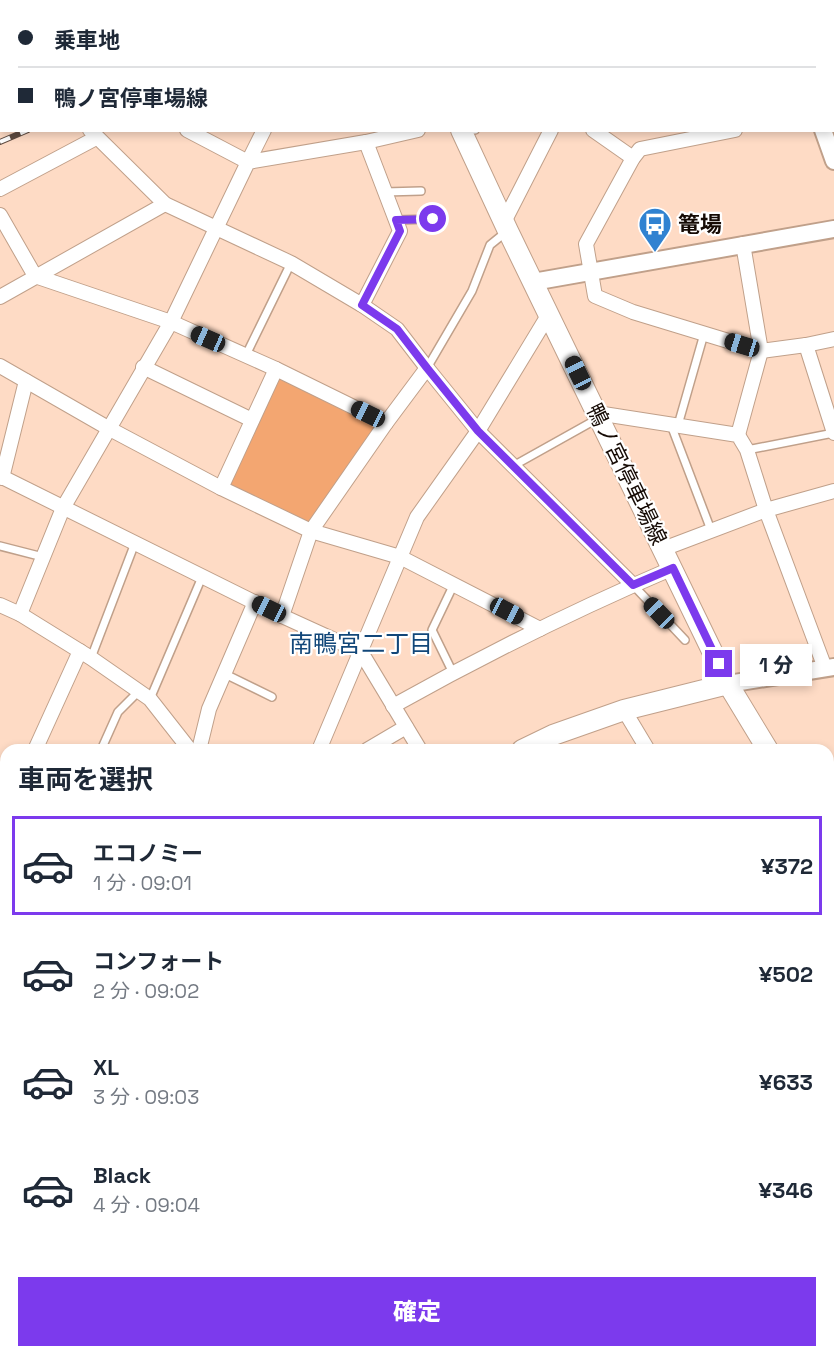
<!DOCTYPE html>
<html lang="ja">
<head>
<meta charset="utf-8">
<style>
	:root { --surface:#fff; --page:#f2f2f3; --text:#1f2937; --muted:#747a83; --line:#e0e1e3; --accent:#7c3aed }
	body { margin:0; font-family:"Space Grotesk","Noto Sans JP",sans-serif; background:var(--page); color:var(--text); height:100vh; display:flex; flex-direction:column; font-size:22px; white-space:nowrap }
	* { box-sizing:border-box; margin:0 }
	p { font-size:20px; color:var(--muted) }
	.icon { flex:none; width:33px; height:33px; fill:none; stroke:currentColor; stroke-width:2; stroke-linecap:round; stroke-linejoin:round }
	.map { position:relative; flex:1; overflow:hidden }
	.sheet { position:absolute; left:0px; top:744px; width:834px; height:614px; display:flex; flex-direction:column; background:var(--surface); border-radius:18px 18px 0 0; box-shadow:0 3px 9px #0003 }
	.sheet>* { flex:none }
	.hud { position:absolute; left:0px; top:0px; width:834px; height:132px; box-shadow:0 3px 9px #0003; display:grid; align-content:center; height:132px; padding:0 18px; background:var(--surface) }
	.end { position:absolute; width:27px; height:27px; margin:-14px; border:8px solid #7c3aed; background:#fff; box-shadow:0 0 0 3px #fff }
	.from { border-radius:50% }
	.bubble { position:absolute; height:42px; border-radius:0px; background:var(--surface); box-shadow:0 3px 9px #0003; font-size:20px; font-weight:800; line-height:42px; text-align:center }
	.car { position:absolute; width:18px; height:36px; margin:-18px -9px; border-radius:8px; box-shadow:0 0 4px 2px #0007; background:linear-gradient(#222 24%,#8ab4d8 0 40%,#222 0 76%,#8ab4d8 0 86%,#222 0) }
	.hud b { display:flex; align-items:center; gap:21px; height:57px; font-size:22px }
	.hud b+b { border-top:2px solid var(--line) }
	.hud i { width:15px; height:15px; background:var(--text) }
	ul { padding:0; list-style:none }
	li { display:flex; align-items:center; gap:18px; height:99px; margin:0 12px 9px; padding:0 6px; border:3px solid transparent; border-radius:0px }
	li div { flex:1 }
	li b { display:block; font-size:22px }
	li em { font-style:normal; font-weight:800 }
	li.active { border-color:var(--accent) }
	li>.icon { width:54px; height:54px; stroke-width:1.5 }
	h2 { padding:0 18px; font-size:27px; line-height:72px }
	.cta { display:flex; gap:12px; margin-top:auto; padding:12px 18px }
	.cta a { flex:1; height:69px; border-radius:0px; background:var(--accent); color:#fff; font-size:24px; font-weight:800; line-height:69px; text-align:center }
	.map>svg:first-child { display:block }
	.green { fill:#f3a671 }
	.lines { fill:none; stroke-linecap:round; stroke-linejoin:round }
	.service-casing { stroke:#c0a08a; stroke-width:10 }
	.minor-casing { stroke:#c0a08a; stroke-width:16 }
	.tertiary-casing { stroke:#c0a08a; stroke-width:20 }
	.secondary-casing { stroke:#c0a08a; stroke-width:22 }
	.service { stroke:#fff; stroke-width:7 }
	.minor { stroke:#fff; stroke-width:14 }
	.tertiary { stroke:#fff; stroke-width:16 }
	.secondary { stroke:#fff; stroke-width:20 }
	.rail-casing { stroke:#5f4c41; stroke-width:6 }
	.rail { stroke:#fff; stroke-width:4; stroke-dasharray:11; stroke-linecap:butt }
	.route { stroke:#7c3aed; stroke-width:8 }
	.labels { text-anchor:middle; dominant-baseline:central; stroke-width:4.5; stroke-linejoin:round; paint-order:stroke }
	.poi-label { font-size:22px; font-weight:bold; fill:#150a04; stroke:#fff; text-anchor:start }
	.street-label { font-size:22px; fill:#150a04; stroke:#fff }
	.neighbourhood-label { font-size:24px; fill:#124779; stroke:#fff }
</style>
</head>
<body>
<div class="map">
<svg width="834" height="1357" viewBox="0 0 834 1357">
	<rect width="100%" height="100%" fill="#fedbc5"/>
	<g class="green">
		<path d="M279,376L377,424L310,524L227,485Z"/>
		<path d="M828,1291L834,1297V1357H767L771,1352H828Z"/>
	</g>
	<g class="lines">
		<defs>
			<g id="service">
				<path d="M473,130H475"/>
				<path d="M385,192L421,191"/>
				<path d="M396,220L433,219"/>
				<path d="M246,355L291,263"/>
				<path d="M427,368L472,291L490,245L506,232"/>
				<path d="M671,425L711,530"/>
				<path d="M678,425L704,334"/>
				<path d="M747,450L834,433"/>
				<path d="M513,466L597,419"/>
				<path d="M0,546L43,557"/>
				<path d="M633,585L685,640"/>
				<path d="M91,658L135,543"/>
				<path d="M453,673L432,630L454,584"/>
				<path d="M225,674L272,697"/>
				<path d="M150,699L202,577"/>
				<path d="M101,750L118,712L138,692"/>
				<path d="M828,1150L834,1146"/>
				<path d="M828,1255L834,1257"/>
				<path d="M681,1357L686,1352"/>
			</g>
			<g id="minor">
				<path d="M6,0L7,2"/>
				<path d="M99,0L102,2"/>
				<path d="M287,2L288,0"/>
				<path d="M832,57L834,64"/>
				<path d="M90,130L165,204L291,263L362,305L397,329L427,368L478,431L633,585"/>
				<path d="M187,130L248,162L264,130"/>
				<path d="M593,130L633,158"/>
				<path d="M735,130L640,149L633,158L586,244L595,296L633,312L761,351L806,345L834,339"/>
				<path d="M0,189L96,138"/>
				<path d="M0,215L35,276L171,322L63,508L20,614"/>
				<path d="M501,217L507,216L551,130"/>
				<path d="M0,297L165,204"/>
				<path d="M362,305L400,231L366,142"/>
				<path d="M806,345L834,433"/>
				<path d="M0,366L108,428L221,488L311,531L400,557L540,629"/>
				<path d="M143,367L252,420"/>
				<path d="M597,413L738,435L747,450L766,510L825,668"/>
				<path d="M386,423L427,368"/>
				<path d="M738,435L761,351L743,244"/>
				<path d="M0,476L282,616L361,652L420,750"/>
				<path d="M2,478L26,381"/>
				<path d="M221,488L276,369"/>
				<path d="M663,549L766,510L834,491"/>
				<path d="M0,605L20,614L91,658L150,699L190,750"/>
				<path d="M282,616L311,531L386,423L276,369L171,322L248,162L366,142L418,130"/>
				<path d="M393,706C484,655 577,609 673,568"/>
				<path d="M624,710L648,750"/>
				<path d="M35,750L80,651"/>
				<path d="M199,750L209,709L255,602"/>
				<path d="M319,750L417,517L478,431L549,314"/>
				<path d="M367,750L406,727"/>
				<path d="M0,791L6,793"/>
				<path d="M0,827L6,829"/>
				<path d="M0,883L6,886"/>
				<path d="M0,936L6,925"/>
				<path d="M0,981L6,985"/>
				<path d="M828,1044L834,1054"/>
				<path d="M0,1063L6,1068"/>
				<path d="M0,1100L6,1092"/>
				<path d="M0,1196L6,1201"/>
				<path d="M828,1225L834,1227"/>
				<path d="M208,1352L216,1357"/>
				<path d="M332,1357V1352"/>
			</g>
			<g id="tertiary">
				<path d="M275,0L279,2"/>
				<path d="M324,2L331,0"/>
				<path d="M832,110L834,109"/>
				<path d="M823,130L834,161"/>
				<path d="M533,282L834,229"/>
				<path d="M728,684L834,667"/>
			</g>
			<g id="secondary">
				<path d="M424,0V2"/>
				<path d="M461,130L508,231L728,684L768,750"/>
				<path d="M522,750L553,735L624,710L728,684"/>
				<path d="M828,850L834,859"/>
				<path d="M0,1183L6,1175"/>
			</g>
		</defs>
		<use href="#service" class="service-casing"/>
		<use href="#minor" class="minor-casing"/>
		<use href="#tertiary" class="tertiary-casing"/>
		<use href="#secondary" class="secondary-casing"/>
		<use href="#service" class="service"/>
		<use href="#minor" class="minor"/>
		<use href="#tertiary" class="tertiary"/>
		<use href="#secondary" class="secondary"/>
		<defs>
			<g id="rail">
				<path d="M407,2L414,0"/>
				<path d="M440,2L447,0"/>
				<path d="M477,2L484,0"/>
				<path d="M580,2L589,0"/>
				<path d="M0,114L2,113"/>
				<path d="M0,142L28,130"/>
			</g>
		</defs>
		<use href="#rail" class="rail-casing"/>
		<use href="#rail" class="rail"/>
	</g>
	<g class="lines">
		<path class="route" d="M433,219L396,220L400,231L362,305L397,329L427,368L478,431L633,585L673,568L719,664"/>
	</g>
	<defs>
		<symbol id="bus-pin" viewBox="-11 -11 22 30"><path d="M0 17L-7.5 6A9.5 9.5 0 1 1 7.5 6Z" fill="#3082d1" stroke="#fff"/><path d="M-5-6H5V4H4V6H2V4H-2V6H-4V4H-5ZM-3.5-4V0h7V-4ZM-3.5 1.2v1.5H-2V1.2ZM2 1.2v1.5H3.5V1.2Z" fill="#fff"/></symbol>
	</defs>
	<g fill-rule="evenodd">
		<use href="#bus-pin" x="636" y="205" width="38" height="52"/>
	</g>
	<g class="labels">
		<g class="poi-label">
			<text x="678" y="224">篭場</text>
		</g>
		<g class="street-label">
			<text transform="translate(627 474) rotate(64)">鴨ノ宮停車場線</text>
		</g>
		<g class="neighbourhood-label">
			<text x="361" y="643">南鴨宮二丁目</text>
		</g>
	</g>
</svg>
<i class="end from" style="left:433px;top:219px"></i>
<i class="end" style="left:719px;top:664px"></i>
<div class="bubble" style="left:740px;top:644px;width:72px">1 分</div>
<i class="car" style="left:208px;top:339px;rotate:294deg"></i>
<i class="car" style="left:742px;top:345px;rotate:287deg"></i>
<i class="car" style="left:578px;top:373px;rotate:334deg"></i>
<i class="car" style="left:368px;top:414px;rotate:296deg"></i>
<i class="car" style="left:269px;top:609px;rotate:296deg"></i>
<i class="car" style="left:507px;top:611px;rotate:118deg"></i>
<i class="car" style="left:659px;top:613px;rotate:316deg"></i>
<div class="hud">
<b><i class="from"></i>乗車地</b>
<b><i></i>鴨ノ宮停車場線</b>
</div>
<section class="sheet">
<h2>車両を選択</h2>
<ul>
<li class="active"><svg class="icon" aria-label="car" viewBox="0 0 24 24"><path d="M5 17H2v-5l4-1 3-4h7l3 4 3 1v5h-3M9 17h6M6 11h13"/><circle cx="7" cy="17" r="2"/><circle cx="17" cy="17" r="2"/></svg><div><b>エコノミー</b><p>1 分 · 09:01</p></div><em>¥372</em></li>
<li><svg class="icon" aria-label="car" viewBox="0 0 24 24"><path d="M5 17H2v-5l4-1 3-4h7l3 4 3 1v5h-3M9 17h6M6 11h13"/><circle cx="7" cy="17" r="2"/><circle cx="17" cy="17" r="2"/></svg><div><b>コンフォート</b><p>2 分 · 09:02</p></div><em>¥502</em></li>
<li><svg class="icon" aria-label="car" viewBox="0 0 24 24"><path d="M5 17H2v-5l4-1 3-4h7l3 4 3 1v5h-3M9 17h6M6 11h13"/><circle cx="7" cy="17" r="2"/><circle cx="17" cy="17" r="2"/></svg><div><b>XL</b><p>3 分 · 09:03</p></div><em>¥633</em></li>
<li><svg class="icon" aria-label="car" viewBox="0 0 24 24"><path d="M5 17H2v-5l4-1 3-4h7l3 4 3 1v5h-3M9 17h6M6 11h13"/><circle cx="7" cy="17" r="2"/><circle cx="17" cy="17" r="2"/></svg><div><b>Black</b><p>4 分 · 09:04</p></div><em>¥346</em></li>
</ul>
<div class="cta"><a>確定</a></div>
</section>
</div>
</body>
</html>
